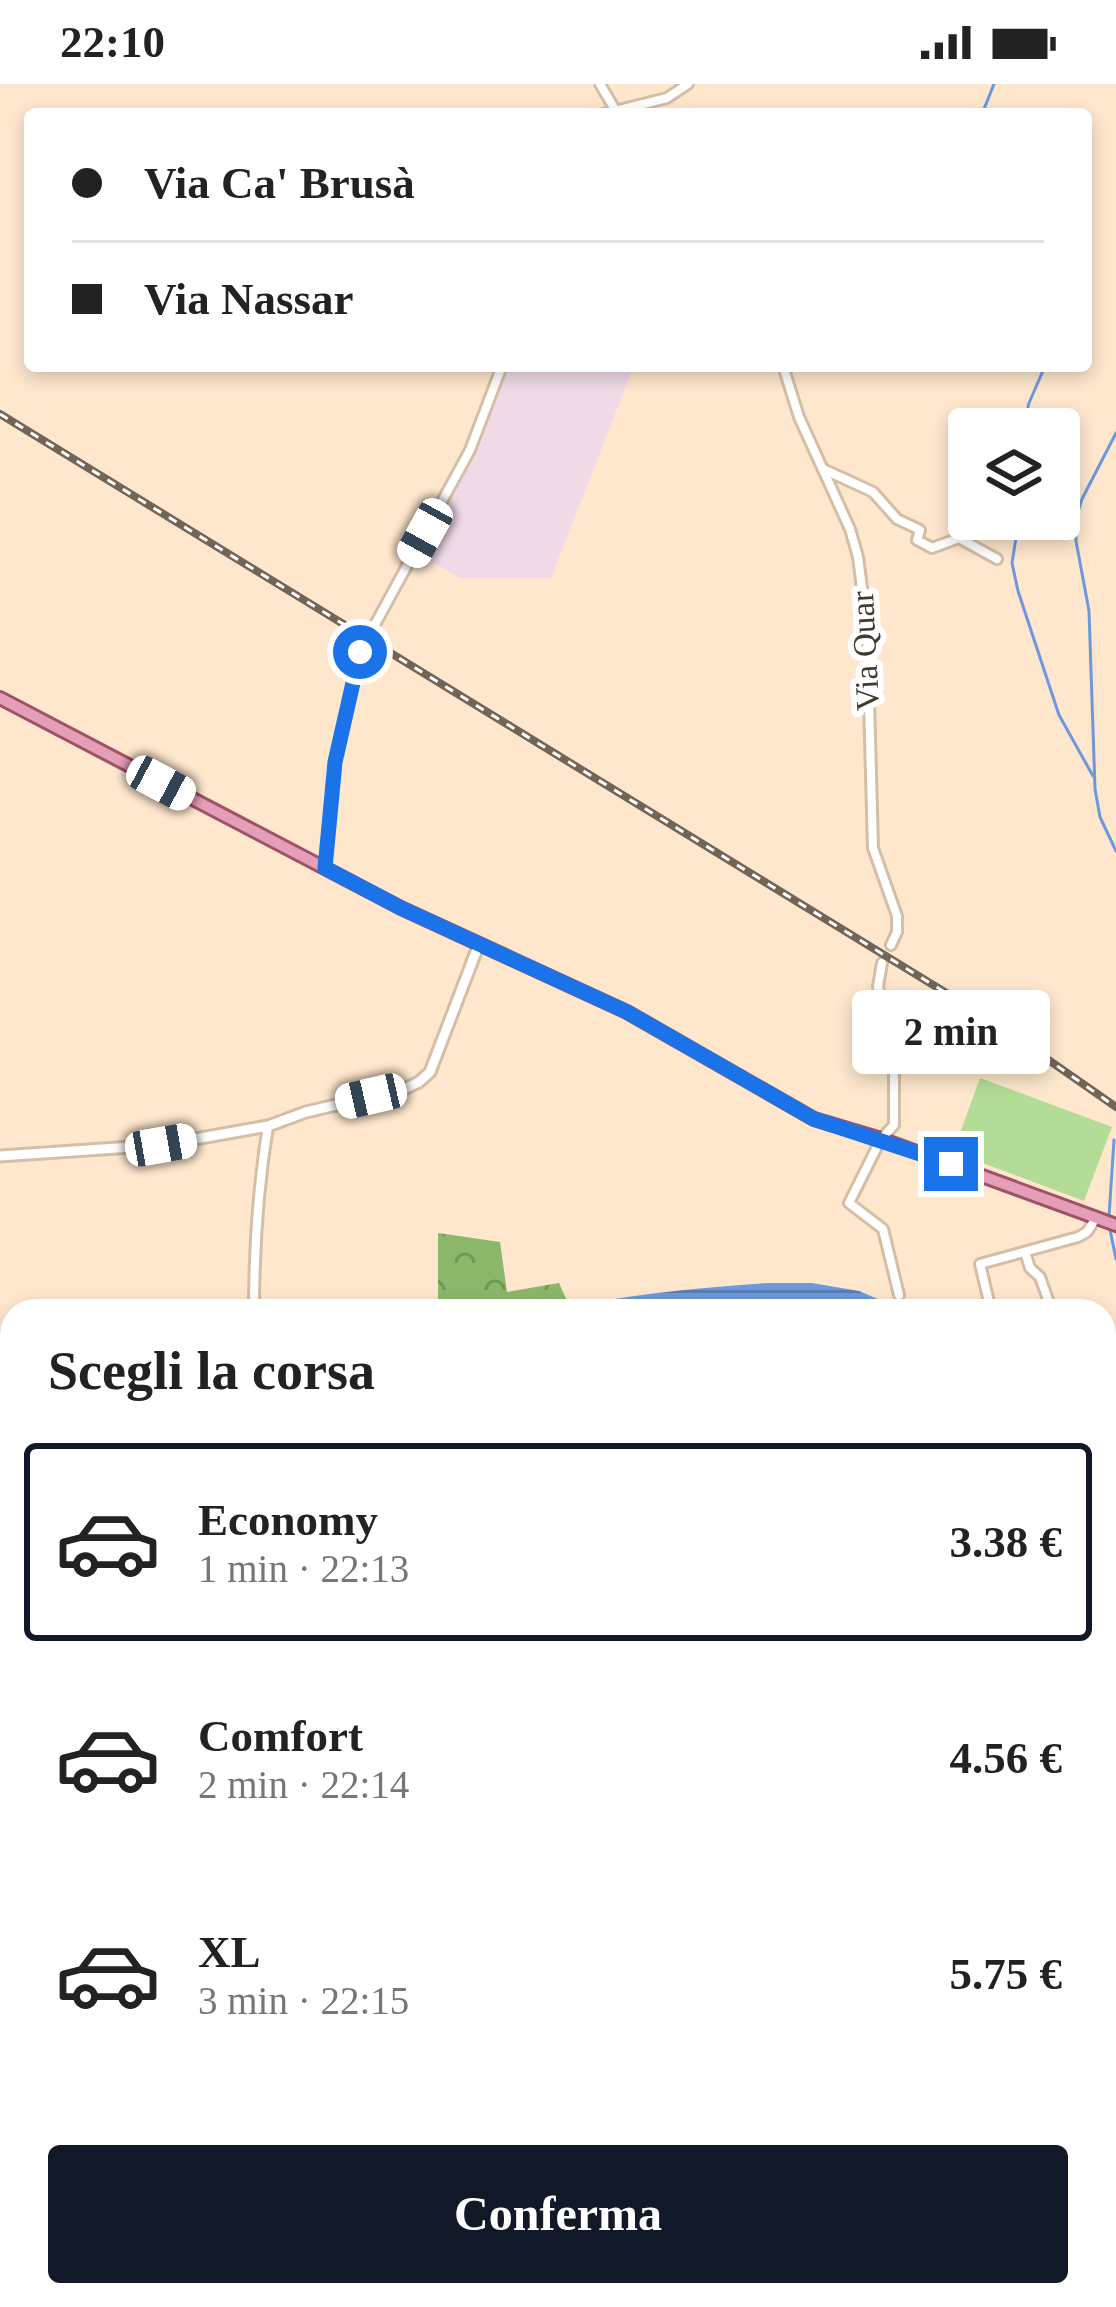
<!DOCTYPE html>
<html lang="it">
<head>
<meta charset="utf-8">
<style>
	:root { --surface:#fff; --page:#f2f2f2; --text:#222; --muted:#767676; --line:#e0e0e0; --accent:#111827 }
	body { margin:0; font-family:Georgia,serif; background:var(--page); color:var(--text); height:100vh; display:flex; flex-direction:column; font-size:45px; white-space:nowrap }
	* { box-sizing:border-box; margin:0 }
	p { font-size:39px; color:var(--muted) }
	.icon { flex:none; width:66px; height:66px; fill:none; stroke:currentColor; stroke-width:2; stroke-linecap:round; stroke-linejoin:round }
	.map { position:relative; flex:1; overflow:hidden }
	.panel { position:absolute; left:0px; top:1215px; width:1116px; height:1008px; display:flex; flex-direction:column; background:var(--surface); border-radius:36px 36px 0 0; box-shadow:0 6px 18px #0003 }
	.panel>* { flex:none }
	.banner { position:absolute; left:24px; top:24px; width:1068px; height:264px; border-radius:12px; box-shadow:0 6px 18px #0003; display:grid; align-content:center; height:264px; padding:0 48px; background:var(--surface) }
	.fabs { position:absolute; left:948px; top:324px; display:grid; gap:24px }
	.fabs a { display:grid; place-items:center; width:132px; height:132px; border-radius:12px; background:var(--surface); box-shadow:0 6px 18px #0003; font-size:60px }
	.end { position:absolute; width:54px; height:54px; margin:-27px; border:15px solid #1a73e8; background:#fff; box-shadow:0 0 0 6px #fff }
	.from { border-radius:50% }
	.bubble { position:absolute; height:84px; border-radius:12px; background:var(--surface); box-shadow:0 6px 18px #0003; font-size:39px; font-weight:800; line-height:84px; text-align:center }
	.car { position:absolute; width:36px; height:72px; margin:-36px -18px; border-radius:15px; box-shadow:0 0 9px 3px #0007; background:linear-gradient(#fff 24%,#345 0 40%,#fff 0 76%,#345 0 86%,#fff 0) }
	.banner b { display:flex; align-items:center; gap:42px; height:114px; font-size:45px }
	.banner b+b { border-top:3px solid var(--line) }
	.banner i { width:30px; height:30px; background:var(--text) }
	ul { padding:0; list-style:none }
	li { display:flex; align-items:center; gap:36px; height:198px; margin:0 24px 18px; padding:0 24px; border:6px solid transparent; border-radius:12px }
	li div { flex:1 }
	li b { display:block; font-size:45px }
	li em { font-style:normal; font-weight:800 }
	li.active { border-color:var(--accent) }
	li>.icon { width:108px; height:108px; stroke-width:1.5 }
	h2 { padding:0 48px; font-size:54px; line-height:144px }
	.primary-button { display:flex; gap:24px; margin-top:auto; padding:24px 48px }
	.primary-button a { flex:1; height:138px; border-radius:12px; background:var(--accent); color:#fff; font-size:48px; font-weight:800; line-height:138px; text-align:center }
	.status { display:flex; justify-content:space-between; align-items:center; height:84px; padding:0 60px; background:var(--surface); direction:ltr }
	.status svg { height:33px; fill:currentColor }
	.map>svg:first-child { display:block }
	.commercial { fill:#f0dae8 }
	.grass { fill:#b3dc96 }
	.forest { fill:url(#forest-crowns) }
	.water { fill:url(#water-rules) }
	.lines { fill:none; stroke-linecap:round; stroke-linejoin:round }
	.stream { stroke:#6c99de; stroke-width:3 }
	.minor-casing { stroke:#d4bea5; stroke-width:14 }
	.tertiary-casing { stroke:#d4bea5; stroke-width:15 }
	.primary-casing { stroke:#a05168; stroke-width:16 }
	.minor { stroke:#fff; stroke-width:8 }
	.tertiary { stroke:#fff; stroke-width:9 }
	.primary { stroke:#e59eb8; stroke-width:10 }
	.rail-casing { stroke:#716556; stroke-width:8 }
	.rail { stroke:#fff; stroke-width:3; stroke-dasharray:9; stroke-linecap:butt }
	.route { stroke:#1a73e8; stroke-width:15 }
	.labels { text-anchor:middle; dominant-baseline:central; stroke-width:12; stroke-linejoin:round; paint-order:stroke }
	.street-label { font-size:33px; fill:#41392e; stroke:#fff }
</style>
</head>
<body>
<div class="status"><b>22:10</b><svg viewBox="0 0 49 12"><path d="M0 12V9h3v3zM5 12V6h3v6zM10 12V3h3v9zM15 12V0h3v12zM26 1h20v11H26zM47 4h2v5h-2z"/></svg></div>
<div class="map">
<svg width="1116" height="2223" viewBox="0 0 1116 2223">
	<defs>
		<pattern id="forest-crowns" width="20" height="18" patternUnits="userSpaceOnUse" patternTransform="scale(3)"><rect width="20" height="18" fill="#8bb76b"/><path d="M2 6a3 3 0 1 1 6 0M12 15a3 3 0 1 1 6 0" fill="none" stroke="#739658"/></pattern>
		<pattern id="water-rules" width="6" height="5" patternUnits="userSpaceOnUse" patternTransform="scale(3)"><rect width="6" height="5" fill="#6c99de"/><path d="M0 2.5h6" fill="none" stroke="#5a7eb4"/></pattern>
	</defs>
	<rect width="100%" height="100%" fill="#fee7cd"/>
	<path class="commercial" d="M510,282L633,284L551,494H460L418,469L442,432L482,353Z"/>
	<g class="grass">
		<path d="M980,994L1112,1043L1084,1117L953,1068Z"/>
		<path d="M1104,2054L1116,2064V2105L1109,2116L1116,2121V2207L1100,2213L1103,2223H761L760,2217L753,2215V2211H797L798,2217L807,2211H1104Z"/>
	</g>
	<path class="forest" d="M438,1149L500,1158L507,1208L559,1199L568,1219L531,1227H425L438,1221Z"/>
	<g class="water">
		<path d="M768,1199H812L859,1207L906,1227H552C623,1211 695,1204 768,1199Z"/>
		<path d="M1104,1501L1116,1529V1757L1104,1739Z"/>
		<path d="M12,1532V1675L0,1689V1544Z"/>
	</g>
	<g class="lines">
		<g class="stream">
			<path d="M982,30L994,0"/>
			<path d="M1023,345L1029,319L1045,282"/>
			<path d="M1116,349L1082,415L1076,434V457L1089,527L1095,705L1100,733L1116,767"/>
			<path d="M1019,435L1012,479L1018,507L1059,631L1093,692"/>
			<path d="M1109,1132L1114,1056"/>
			<path d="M1109,1141L1116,1175"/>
		</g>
		<defs>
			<g id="minor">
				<path d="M600,0L617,29"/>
				<path d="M603,30L667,14L688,0"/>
				<path d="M783,282L799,333L850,445L858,473L867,543L873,764L897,832V848L891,861"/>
				<path d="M823,385L873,408L897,435L920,446L917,456L932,464L959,454L997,475"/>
				<path d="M325,783L335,678L360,568L470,366L502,282"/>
				<path d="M882,879L878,902L894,989V1041L881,1055L849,1119L883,1145L899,1211"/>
				<path d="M1025,1168L1030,1184L1040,1193L1052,1227"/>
				<path d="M989,1218L980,1180L1078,1153L1087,1148L1096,1134"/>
				<path d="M254,1227C254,1164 258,1104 268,1042"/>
				<path d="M1104,2207L1116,2201"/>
				<path d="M1076,2223L1098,2211"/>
			</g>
			<path id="tertiary" d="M0,1072L161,1061L268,1042L306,1028L404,1005L419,998L430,988L479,860"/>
			<path id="primary" d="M0,614L401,824L627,928L814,1035L881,1055L1116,1141"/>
		</defs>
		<use href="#minor" class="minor-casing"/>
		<use href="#tertiary" class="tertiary-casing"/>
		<use href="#primary" class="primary-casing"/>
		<use href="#minor" class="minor"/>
		<use href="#tertiary" class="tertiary"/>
		<use href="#primary" class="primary"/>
		<defs>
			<path id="rail" d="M0,330L997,940L1116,1023"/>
		</defs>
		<use href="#rail" class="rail-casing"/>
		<use href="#rail" class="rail"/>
	</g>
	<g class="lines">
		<path class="route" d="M360,568L335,678L325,784L401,824L627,928L814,1035L951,1080"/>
	</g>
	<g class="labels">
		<g class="street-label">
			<text transform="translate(865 567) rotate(-93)">Via Quar</text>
		</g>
	</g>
</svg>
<div class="fabs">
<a><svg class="icon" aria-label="layers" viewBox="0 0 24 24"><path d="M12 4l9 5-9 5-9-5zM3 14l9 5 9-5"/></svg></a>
</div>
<i class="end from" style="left:360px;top:568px"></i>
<i class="end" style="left:951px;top:1080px"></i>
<div class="bubble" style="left:852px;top:906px;width:198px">2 min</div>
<i class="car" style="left:425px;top:449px;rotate:209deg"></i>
<i class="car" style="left:161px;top:699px;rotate:118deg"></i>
<i class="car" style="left:371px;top:1012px;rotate:257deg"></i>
<i class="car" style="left:161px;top:1061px;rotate:80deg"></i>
<div class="banner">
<b><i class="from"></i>Via Ca' Brusà</b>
<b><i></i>Via Nassar</b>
</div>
<section class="panel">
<h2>Scegli la corsa</h2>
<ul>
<li class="active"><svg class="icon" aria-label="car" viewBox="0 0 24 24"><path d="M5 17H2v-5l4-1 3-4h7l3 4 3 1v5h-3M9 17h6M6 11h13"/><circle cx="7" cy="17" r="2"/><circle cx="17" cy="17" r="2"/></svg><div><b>Economy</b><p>1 min · 22:13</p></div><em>3.38 €</em></li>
<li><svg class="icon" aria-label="car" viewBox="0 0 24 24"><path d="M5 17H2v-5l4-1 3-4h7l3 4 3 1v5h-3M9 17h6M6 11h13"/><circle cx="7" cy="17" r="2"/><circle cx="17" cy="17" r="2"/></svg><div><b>Comfort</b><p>2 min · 22:14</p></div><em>4.56 €</em></li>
<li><svg class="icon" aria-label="car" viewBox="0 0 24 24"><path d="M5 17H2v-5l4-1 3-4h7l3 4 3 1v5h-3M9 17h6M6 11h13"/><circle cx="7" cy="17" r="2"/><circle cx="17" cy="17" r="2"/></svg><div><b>XL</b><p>3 min · 22:15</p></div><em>5.75 €</em></li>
</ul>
<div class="primary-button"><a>Conferma</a></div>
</section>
</div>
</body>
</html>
